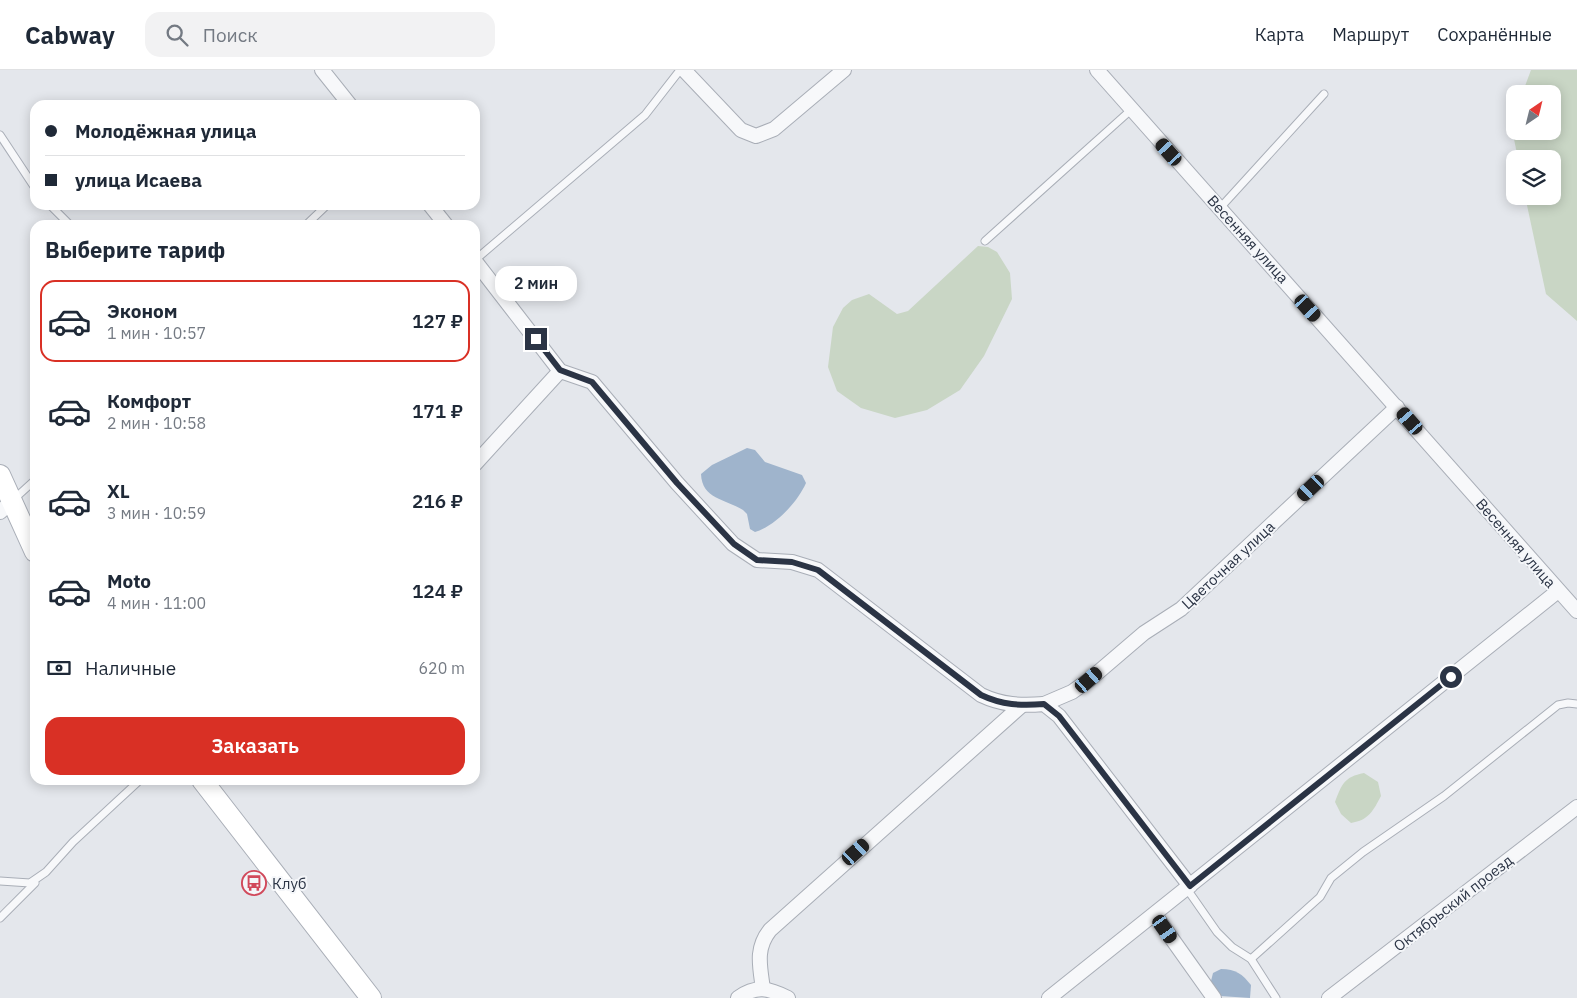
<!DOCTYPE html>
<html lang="ru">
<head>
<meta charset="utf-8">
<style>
	:root { --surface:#fff; --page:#f2f2f3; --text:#1f2937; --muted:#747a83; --line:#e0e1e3; --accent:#d93025 }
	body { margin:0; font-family:"IBM Plex Sans",sans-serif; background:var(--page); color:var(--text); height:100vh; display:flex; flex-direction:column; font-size:19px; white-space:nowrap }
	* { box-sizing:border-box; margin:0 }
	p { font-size:16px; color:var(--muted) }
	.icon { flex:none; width:28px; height:28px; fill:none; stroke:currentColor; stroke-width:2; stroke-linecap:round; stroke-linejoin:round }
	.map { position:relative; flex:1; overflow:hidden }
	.details { position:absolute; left:30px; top:150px; width:450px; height:565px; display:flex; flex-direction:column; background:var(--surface); border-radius:15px; box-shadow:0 2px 12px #0003 }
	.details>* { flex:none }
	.banner { position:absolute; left:30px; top:30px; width:450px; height:110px; border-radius:15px; box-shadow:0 2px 12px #0003; display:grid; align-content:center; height:110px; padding:0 15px; background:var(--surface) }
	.needle { width:32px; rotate:35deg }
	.fabs { position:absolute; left:1506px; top:15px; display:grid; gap:10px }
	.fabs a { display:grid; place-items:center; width:55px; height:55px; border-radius:10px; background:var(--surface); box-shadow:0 2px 12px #0003; font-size:25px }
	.end { position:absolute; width:22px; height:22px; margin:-11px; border:6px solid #2b3445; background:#fff; box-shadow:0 0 0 2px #fff }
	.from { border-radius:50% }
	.bubble { position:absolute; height:35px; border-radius:15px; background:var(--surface); box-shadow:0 2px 12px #0003; font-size:16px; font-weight:600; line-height:35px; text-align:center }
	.car { position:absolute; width:15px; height:30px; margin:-15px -8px; border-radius:6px; box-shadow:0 0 4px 1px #0007; background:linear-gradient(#222 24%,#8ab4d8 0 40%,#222 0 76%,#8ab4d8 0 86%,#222 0) }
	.banner b { display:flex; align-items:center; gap:18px; height:48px; font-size:19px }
	.banner b+b { border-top:1px solid var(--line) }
	.banner i { width:12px; height:12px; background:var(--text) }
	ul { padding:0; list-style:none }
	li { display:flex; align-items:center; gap:15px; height:82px; margin:0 10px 8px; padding:0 5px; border:2px solid transparent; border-radius:15px }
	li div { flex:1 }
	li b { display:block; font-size:19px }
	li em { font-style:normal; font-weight:600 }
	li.selected { border-color:var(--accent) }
	li>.icon { width:45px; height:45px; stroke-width:1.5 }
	h2 { padding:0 15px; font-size:22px; line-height:60px }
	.pay { display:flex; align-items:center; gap:12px; height:55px; padding:0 15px; font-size:19px }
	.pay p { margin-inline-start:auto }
	.button { display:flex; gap:10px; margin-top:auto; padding:10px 15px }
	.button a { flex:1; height:58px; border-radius:15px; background:var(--accent); color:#fff; font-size:20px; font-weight:600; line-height:58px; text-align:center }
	header { display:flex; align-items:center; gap:30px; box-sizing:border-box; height:70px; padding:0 25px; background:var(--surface); border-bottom:1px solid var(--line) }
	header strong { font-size:24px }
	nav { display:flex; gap:28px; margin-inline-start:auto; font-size:18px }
	.search { width:350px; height:45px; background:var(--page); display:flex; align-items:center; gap:12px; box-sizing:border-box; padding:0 18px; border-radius:15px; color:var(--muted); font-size:19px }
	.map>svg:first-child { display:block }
	.green { fill:#c9d6c5 }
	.water { fill:#9fb4cc }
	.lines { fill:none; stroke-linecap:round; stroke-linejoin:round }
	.lane-casing { stroke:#a9aeb7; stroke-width:9 }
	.street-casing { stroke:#a9aeb7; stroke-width:16 }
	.secondary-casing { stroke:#a9aeb7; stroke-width:22 }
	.lane { stroke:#f7f8fa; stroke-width:7 }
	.street { stroke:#f7f8fa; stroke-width:14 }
	.secondary { stroke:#fff; stroke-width:20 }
	.route { stroke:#2b3445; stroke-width:6 }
	.labels { text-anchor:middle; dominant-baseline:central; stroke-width:4; stroke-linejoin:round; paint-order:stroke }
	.street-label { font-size:15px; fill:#2b3445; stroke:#f4f6f9 }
	.poi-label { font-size:15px; fill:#2b3445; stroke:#f4f6f9; text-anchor:start }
</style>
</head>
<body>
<header>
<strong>Cabway</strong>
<div class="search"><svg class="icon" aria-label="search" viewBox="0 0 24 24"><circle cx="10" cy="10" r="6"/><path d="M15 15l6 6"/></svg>Поиск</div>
<nav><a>Карта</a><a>Маршрут</a><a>Сохранённые</a></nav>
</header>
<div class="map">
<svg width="1577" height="928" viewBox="0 0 1577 928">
	<rect width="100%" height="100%" fill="#e4e7ec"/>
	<g class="green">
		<path d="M1531,0H1577V251L1546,224L1525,126H1552V89H1518L1511,54L1515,42V61H1552V24H1522Z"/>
		<path d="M978,176L988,177L997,182L1010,203L1012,229L984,286L960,320L927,340L895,348L861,338L837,321L828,297L833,257L843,238L852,230L869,224L897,244L908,241Z"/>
		<path d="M1364,703L1378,712L1381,726C1373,741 1369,750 1351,753L1341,744L1335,732C1342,714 1344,707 1364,703Z"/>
	</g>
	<g class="water">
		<path d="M747,378L755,380L765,392L802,405L806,413C797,433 775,456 755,462L750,459L747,444L743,440C725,429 702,429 701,404L712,395Z"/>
		<path d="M1221,899C1236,899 1242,904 1251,915L1250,928L1220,926L1211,911L1213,903Z"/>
	</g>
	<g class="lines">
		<defs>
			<g id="lane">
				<path d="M0,65L35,118"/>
				<path d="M50,135L70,155"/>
				<path d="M1220,138L1324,24"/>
				<path d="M306,155L327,135"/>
				<path d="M985,171L1132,39"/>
				<path d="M475,190L645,45L680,0"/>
				<path d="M13,430L35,410"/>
				<path d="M0,811L30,813L46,802L73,772L140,710"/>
				<path d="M1187,819L1217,862L1232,877L1251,889L1276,928"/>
				<path d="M0,848L35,813"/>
				<path d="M1251,889L1320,827L1331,808L1363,782L1444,726L1558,635L1568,633L1577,634"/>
			</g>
			<g id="street">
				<path d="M322,0L350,35"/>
				<path d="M684,0L741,60L756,66L774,59L844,0"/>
				<path d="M1097,0L1577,541"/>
				<path d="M430,135L446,155"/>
				<path d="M475,191L560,301L592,312L677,413L733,474L757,490L792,492L818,500L981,625C1002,635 1021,636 1044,634L1059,646L1190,816"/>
				<path d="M475,394L560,301"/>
				<path d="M0,442L12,431"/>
				<path d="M1044,634L1072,622L1089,610L1144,563L1181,539L1397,337"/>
				<path d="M1155,845L1214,928"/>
				<path d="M763,919C760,896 755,879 770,860L1021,636"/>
				<path d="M738,928C756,915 769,918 788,928"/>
				<path d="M1049,928L1558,521"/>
				<path d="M1329,928L1577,737"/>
			</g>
			<g id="secondary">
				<path d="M0,405L35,482"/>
				<path d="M202,710L371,928"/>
			</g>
		</defs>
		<use href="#lane" class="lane-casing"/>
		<use href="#street" class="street-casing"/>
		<use href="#secondary" class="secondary-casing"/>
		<use href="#lane" class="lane"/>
		<use href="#street" class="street"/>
		<use href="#secondary" class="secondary"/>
	</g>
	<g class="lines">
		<path class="route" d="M536,269L560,300L592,312L677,413L734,474L757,490L792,492L818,500L981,625C1002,635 1021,636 1044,634L1059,646L1190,816L1451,607"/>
	</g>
	<defs>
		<symbol id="bus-ring" viewBox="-11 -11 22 22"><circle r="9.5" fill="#f4f6f9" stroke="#d1495b" stroke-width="1.5"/><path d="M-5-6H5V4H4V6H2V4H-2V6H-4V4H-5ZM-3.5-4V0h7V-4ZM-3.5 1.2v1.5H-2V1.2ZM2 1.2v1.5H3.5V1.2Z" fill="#d1495b"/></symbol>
	</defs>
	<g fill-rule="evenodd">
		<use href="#bus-ring" x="240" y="799" width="28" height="28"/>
	</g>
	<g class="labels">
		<g class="street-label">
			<text transform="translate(1248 169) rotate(48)">Весенняя улица</text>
			<text transform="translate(1516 473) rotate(49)">Весенняя улица</text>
			<text transform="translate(1228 495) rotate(-43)">Цветочная улица</text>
			<text transform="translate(1453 833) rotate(-38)">Октябрьский проезд</text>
		</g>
		<g class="poi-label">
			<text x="272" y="813">Клуб</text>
		</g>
	</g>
</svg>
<div class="fabs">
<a><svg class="needle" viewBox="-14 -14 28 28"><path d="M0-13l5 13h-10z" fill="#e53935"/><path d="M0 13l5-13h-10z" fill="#747a83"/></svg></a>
<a><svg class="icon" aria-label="layers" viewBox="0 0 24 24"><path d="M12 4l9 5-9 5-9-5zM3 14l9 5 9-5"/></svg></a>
</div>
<i class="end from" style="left:1451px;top:607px"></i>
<i class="end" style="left:536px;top:269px"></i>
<div class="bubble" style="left:495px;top:196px;width:82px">2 мин</div>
<i class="car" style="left:1169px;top:82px;rotate:318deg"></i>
<i class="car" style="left:1308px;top:238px;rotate:138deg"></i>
<i class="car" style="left:1410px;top:351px;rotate:319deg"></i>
<i class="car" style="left:1311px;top:418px;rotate:227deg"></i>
<i class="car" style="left:1089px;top:610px;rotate:49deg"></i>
<i class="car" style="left:856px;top:782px;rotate:48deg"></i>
<i class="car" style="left:1165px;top:859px;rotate:145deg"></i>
<div class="banner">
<b><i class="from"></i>Молодёжная улица</b>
<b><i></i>улица Исаева</b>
</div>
<section class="details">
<h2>Выберите тариф</h2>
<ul>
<li class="selected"><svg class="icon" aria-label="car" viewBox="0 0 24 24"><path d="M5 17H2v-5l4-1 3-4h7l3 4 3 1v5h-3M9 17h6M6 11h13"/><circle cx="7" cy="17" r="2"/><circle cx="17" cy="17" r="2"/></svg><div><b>Эконом</b><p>1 мин · 10:57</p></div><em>127 ₽</em></li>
<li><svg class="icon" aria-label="car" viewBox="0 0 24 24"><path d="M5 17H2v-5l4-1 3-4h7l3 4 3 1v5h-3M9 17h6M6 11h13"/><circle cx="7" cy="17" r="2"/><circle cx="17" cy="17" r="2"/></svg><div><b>Комфорт</b><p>2 мин · 10:58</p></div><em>171 ₽</em></li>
<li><svg class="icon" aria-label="car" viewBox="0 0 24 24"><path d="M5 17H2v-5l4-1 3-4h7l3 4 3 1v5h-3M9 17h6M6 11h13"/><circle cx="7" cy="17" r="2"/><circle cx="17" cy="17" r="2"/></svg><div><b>XL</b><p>3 мин · 10:59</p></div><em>216 ₽</em></li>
<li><svg class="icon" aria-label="car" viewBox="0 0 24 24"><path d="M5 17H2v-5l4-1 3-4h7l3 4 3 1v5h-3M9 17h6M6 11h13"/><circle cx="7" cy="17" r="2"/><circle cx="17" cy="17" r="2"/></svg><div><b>Moto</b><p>4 мин · 11:00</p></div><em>124 ₽</em></li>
</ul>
<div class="pay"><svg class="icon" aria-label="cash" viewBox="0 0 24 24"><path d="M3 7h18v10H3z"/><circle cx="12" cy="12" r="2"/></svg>Наличные<p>620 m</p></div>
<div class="button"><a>Заказать</a></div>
</section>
</div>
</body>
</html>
